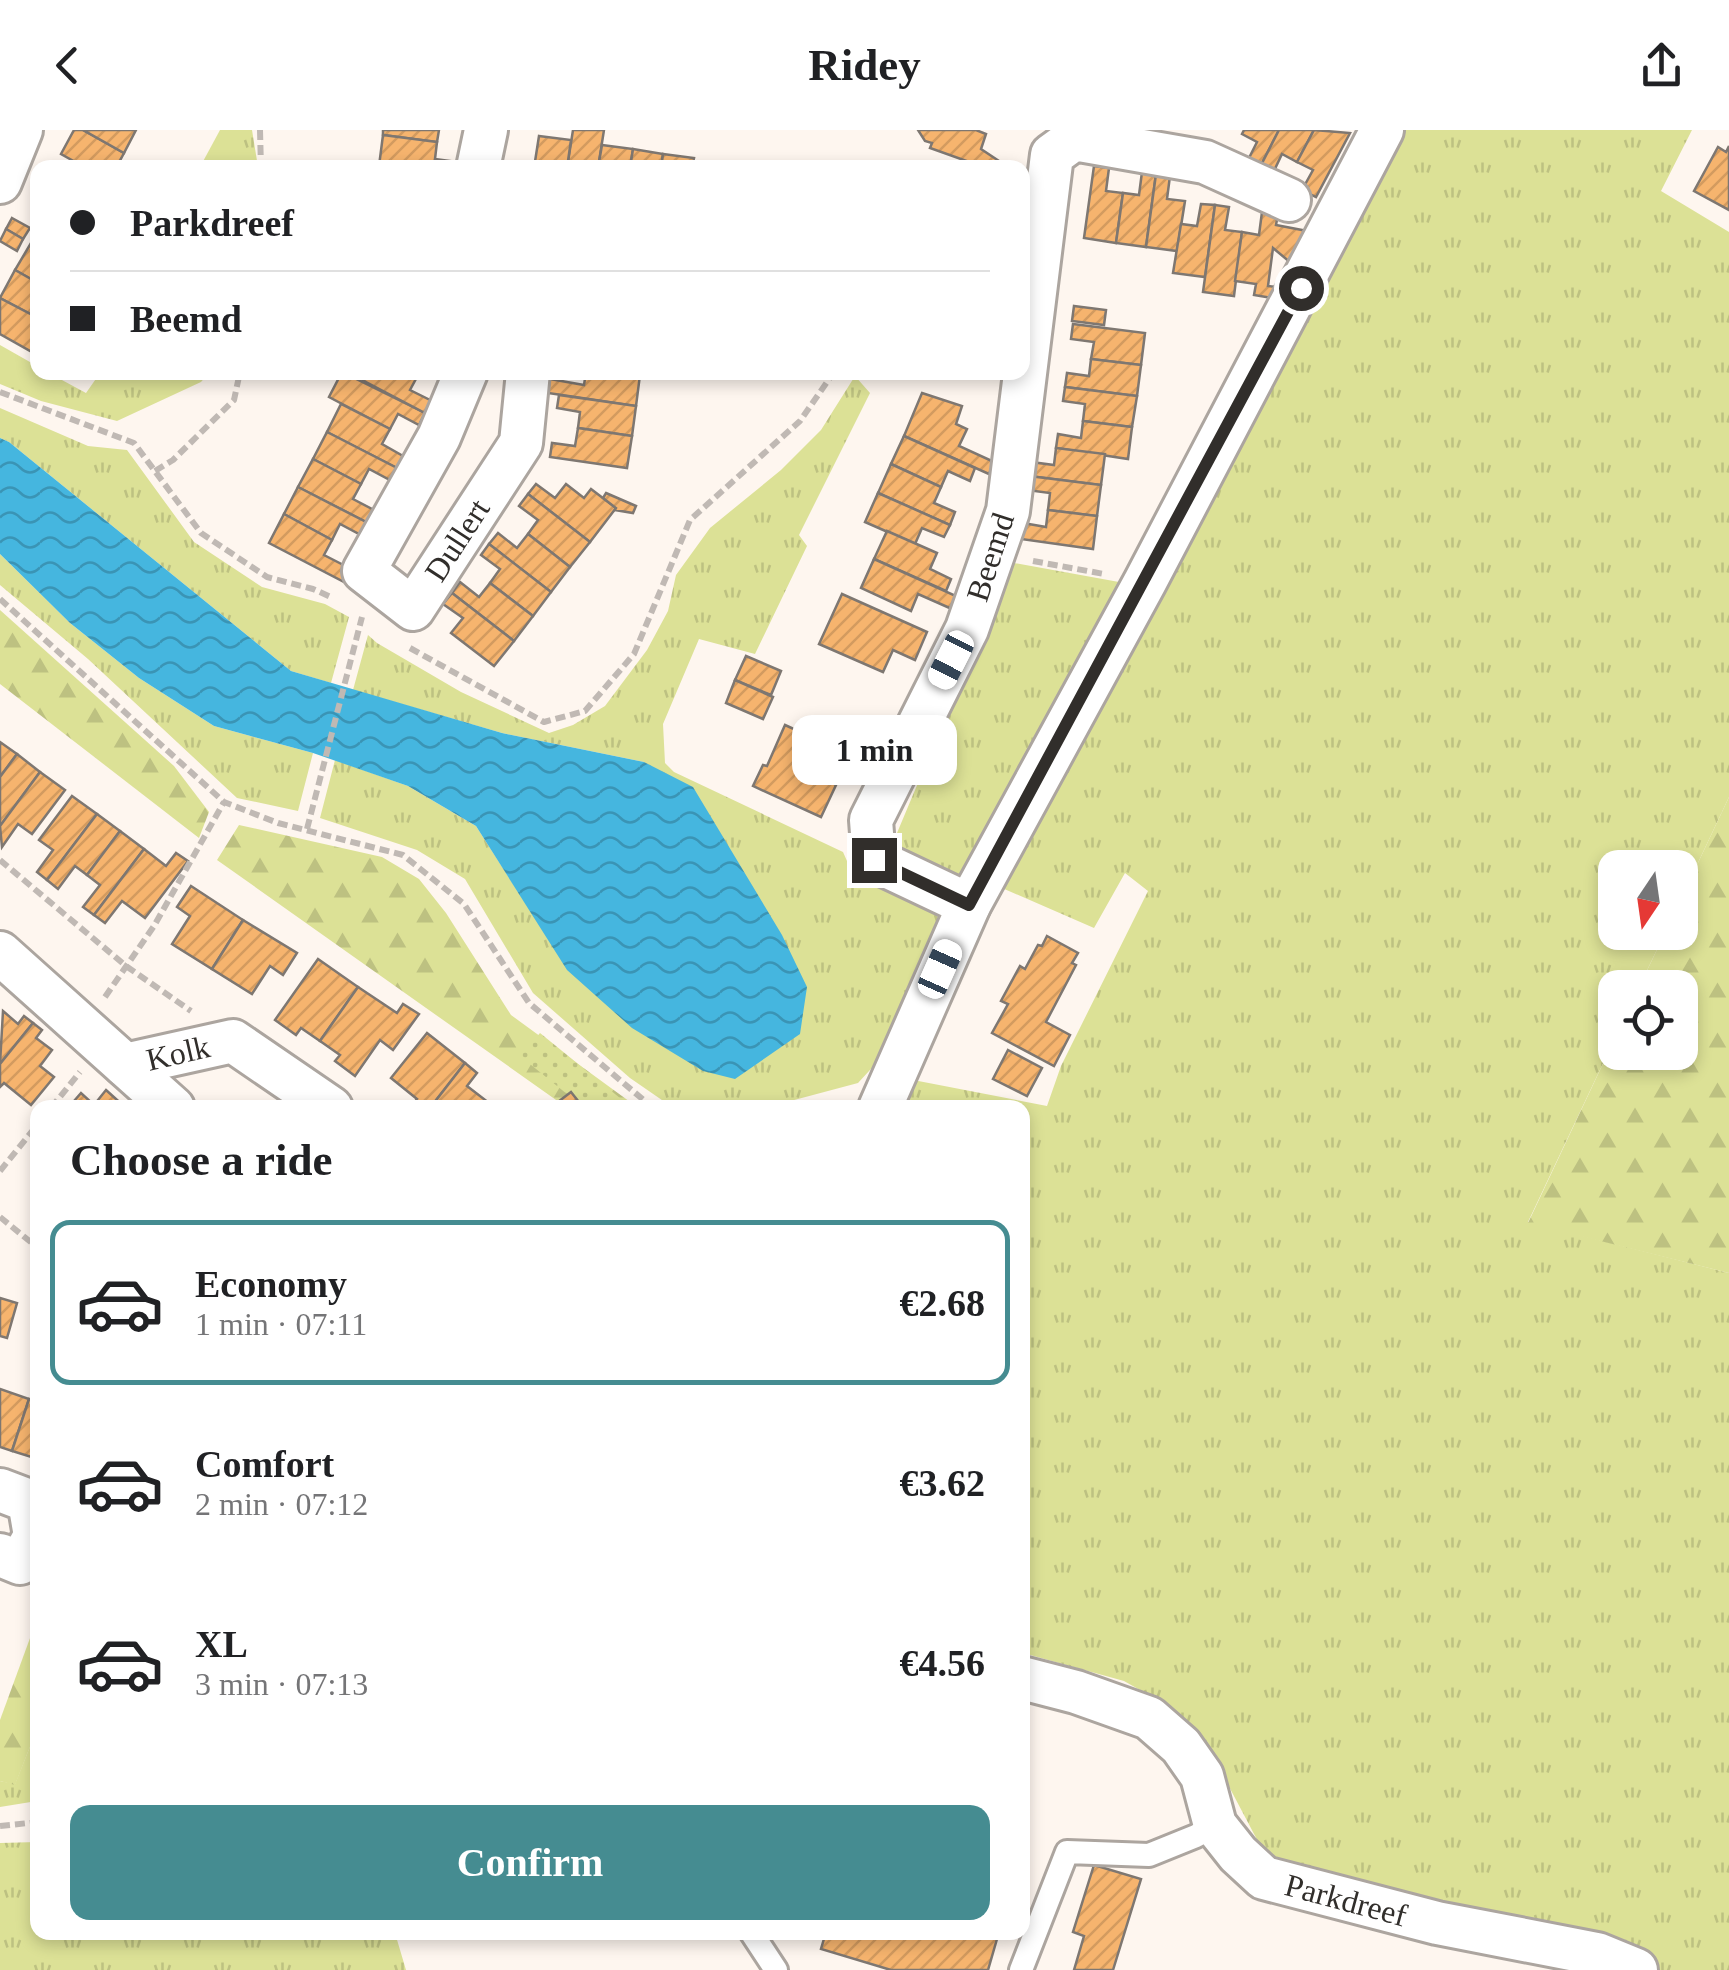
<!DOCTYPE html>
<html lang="en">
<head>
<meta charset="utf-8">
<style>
	:root { --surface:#fff; --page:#f6f6f6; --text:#202124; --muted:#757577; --line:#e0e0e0; --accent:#458c91 }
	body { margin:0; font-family:Georgia,serif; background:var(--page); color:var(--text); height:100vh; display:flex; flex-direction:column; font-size:38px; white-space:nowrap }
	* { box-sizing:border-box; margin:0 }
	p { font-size:32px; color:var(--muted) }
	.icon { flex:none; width:55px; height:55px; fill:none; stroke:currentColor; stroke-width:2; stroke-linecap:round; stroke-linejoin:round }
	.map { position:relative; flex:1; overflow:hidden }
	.panel { position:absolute; left:30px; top:970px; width:1000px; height:840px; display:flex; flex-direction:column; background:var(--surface); border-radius:20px; box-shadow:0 5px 15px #0003 }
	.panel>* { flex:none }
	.hud { position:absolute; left:30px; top:30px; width:1000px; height:220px; border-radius:20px; box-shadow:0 5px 15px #0003; display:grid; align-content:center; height:220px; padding:0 40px; background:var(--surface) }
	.needle { width:65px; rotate:193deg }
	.buttons { position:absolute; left:1598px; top:720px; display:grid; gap:20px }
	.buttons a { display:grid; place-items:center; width:100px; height:100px; border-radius:20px; background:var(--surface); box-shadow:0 5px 15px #0003; font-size:50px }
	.end { position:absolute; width:45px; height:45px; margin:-22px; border:12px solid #312e2b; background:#fff; box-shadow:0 0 0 5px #fff }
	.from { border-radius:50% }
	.bubble { position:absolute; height:70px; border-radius:20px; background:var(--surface); box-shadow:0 5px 15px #0003; font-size:32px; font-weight:700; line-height:70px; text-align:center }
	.car { position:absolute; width:30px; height:60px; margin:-30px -15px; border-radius:12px; box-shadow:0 0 8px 2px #0007; background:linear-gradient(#fff 24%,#345 0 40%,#fff 0 76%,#345 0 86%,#fff 0) }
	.hud b { display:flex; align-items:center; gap:35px; height:95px; font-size:38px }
	.hud b+b { border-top:2px solid var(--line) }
	.hud i { width:25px; height:25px; background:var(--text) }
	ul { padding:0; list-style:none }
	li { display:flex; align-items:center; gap:30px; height:165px; margin:0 20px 15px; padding:0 20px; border:5px solid transparent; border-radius:20px }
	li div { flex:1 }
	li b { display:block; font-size:38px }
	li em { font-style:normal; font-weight:700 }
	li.on { border-color:var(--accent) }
	li>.icon { width:90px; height:90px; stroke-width:1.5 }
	h2 { padding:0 40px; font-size:45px; line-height:120px }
	.primary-button { display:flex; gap:20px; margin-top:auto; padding:20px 40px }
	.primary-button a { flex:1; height:115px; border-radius:20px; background:var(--accent); color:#fff; font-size:40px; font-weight:700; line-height:115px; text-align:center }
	header { display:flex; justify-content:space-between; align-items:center; height:130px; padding:0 40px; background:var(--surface); font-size:45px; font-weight:700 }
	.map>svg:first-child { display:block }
	.grass { fill:url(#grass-tufts) }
	.forest { fill:url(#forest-firs) }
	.park { fill:url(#park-dots) }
	.water { fill:url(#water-waves) }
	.building { fill:url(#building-hatch); stroke:#7e7771; stroke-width:2.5 }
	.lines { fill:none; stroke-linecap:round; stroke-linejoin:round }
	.service-casing { stroke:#aca59f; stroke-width:28 }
	.minor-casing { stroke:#aca59f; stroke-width:48 }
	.path { stroke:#c0b9b4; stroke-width:6; stroke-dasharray:10 5; stroke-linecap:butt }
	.service { stroke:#fff; stroke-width:22 }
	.minor { stroke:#fff; stroke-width:42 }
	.route { stroke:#312e2b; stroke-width:12 }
	.labels { text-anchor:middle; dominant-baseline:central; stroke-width:9; stroke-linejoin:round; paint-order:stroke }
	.street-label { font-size:32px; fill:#312e2b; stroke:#fff }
</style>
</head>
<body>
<header><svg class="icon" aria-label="back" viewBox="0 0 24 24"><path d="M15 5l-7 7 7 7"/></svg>Ridey<svg class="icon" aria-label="share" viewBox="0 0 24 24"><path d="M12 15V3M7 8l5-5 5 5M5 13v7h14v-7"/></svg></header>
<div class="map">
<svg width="1729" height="1840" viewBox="0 0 1729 1840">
	<defs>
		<pattern id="grass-tufts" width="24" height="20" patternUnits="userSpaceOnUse" patternTransform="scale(2.5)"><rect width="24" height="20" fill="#dce196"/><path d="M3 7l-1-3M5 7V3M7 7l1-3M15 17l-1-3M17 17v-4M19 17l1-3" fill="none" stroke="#bdc181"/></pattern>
		<pattern id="forest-firs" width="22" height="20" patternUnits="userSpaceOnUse" patternTransform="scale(2.5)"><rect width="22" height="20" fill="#dce196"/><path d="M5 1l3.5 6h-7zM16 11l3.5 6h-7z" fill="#bdc181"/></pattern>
		<pattern id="park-dots" width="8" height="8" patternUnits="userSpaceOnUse" patternTransform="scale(2.5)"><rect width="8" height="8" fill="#dce196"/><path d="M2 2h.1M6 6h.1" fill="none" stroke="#bdc181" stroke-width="1.8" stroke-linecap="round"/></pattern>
		<pattern id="water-waves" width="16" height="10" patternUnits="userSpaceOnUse" patternTransform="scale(2.5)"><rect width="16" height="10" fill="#45b6df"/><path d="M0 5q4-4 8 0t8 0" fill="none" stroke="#3a94b5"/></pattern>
		<pattern id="building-hatch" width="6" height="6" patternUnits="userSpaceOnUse" patternTransform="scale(2.5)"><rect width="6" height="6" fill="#f6b46e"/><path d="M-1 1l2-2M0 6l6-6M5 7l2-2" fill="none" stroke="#d39b5f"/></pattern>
	</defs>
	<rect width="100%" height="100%" fill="#fef6ef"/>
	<g class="grass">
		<path d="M220,0H252L258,37H200Z"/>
		<path d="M1400,0H1692L1661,61L1729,102V667L1680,771V738H1615V802L1665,803L1639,857L1615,858V908L1528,1092L1729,1143V1840H1656L1291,1738L1263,1721L1206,1613L1163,1573L1124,1551L1023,1523L1022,978H902L908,949L1047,976L1061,936L1148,761L1125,743L1094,798L1002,758Z"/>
		<path d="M0,215L37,236L38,242L49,243L86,263L100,243H209L201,252L117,291L41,271L0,254Z"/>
		<path d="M855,246L870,263L799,405L807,416L755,524L699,509L663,594L665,633L674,642L843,722L847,731L946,783L881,928L858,953L768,977H672L630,948L533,863L465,749L417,720L320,688L335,630L408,656L476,696L568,840L644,632L502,603L353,560L368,505L377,513L461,562L549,603L573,595L605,576L647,520L668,481L676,445L710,398L781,340L821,300Z"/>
		<path d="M0,278L88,316L127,320L194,412L262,457L325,474L349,487L331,553L291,541L9,312L0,308Z"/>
		<path d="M0,424L70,493L139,548L214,596L313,623L298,681L237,668L88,529L0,455Z"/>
		<path d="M1003,431L1130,454L960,750L900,723L897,703L967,536Z"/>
		<path d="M37,1599V1671L0,1677V1651L15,1654Z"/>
		<path d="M37,1712L38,1802L395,1803L406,1840H0V1713Z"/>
	</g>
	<g class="forest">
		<path d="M0,480L174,636L209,682L199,708L0,554Z"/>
		<path d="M1729,667V1143L1528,1093L1615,908V922H1680V858L1639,857L1665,803L1680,802V771Z"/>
		<path d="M239,695L382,727L419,749L446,783L511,885L637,977H566L217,730Z"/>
		<path d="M37,1489V1599L15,1655L0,1651V1590Z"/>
	</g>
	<path class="park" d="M540,903L631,977H583L520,926Z"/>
	<path class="water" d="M0,308L9,312L291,541L502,603L644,632L693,657L782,805L807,857L800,904L735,949L703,941L632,898L567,840L476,696L408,656L313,623L214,596L139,548L70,493L0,424Z"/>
	<g class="building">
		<path d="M74,0H83L124,23L116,38H86L61,24Z"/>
		<path d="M83,0H136L124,23Z"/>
		<path d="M383,0H439L437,12L383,5Z"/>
		<path d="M573,0H604L598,38H567Z"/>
		<path d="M918,0H976L986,4L981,19L999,31L997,38H986L930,18L932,13L925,11Z"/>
		<path d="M1244,0H1279L1259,39L1247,32L1257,12L1242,4Z"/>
		<path d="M1279,0H1314L1297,32L1282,24L1272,45L1259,39Z"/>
		<path d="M1314,0L1350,3L1316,67L1302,60L1313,40L1297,32Z"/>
		<path d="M383,5L437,12L435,29L458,32V38L379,36Z"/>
		<path d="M539,6L571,10L567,38H534Z"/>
		<path d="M602,15L633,19L630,38H598Z"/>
		<path d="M1729,16V80L1694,61L1718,17L1726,22Z"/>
		<path d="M633,19L663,24L661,38H630Z"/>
		<path d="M663,24L694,28L692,38H661Z"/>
		<path d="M1094,36L1109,38L1106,61L1123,63L1116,113L1084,108Z"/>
		<path d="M1142,42L1156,44L1146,117L1116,113L1123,63L1139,65Z"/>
		<path d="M1156,44L1170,46L1167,69L1185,71L1177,121L1146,117Z"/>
		<path d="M1201,74L1215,75L1205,147L1173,143L1181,94L1197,96Z"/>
		<path d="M1215,75L1229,77L1225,100L1242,102L1234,166L1203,162Z"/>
		<path d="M1262,82L1278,84L1276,95L1307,101L1291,133L1273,118L1268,156L1277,157L1272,168L1254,165L1256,154L1235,151L1242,102L1259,105Z"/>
		<path d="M12,88L30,98L23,109L6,99Z"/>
		<path d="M6,99L23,109L17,121L0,111Z"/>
		<path d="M31,113L38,117V153L15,140Z"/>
		<path d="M15,140L38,153V188L0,168Z"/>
		<path d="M0,168L38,188V213L32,222L0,204Z"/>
		<path d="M1074,176L1106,180L1104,195L1072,191Z"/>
		<path d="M1073,194L1145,203L1141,235L1091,229L1094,212L1071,209Z"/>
		<path d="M1091,229L1141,235L1137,266L1065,257L1067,243L1089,246Z"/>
		<path d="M342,242L425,283L419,295L398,284L390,299L329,267Z"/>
		<path d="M347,242H414L418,245L410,260L432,271L425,283Z"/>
		<path d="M586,242L640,245L636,276L548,263L550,249L584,255Z"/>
		<path d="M1065,257L1137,266L1132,297L1083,291L1085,274L1063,271Z"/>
		<path d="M922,263L962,276L956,294L967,299L959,316L994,332L989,344L904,306Z"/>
		<path d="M559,265L636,276L632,306L578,298L580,282L557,278Z"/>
		<path d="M341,274L390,299L382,314L403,326L397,338L327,302Z"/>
		<path d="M1083,291L1132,297L1128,329L1056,318L1058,304L1081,308Z"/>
		<path d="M578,298L632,306L627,338L550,327L552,313L575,316Z"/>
		<path d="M327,302L397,338L390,350L369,339L361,354L313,329Z"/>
		<path d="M904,306L975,338L970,351L948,341L941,357L891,334Z"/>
		<path d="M1056,318L1105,324L1101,355L1029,346L1031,332L1054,335Z"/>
		<path d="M313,329L361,354L353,369L374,380L368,393L298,357Z"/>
		<path d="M891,334L941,357L934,373L955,382L950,395L878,363Z"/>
		<path d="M1029,346L1101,355L1097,386L1048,380L1050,363L1027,360Z"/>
		<path d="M536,354L555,368L566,354L584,368L591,359L616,378L590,412L528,364Z"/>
		<path d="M298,357L368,393L361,405L340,394L332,410L284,384Z"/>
		<path d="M606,363L636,376L633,383L615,380L616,378L603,368Z"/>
		<path d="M878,363L950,395L944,407L922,398L915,414L865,392Z"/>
		<path d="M528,364L590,412L570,437L528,404L538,390L519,376Z"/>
		<path d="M1048,380L1097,386L1093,419L1021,409L1023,393L1046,397Z"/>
		<path d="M284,384L332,410L324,425L355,441L348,454L269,413Z"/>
		<path d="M887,401L937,423L930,439L951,449L946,461L874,429Z"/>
		<path d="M498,403L517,418L528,404L570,437L551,462L489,414Z"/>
		<path d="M489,414L551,462L533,486L490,453L500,439L481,425Z"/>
		<path d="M874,429L967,471L961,483L918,464L911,481L861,458Z"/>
		<path d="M460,452L479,467L490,453L533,486L514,511L452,463Z"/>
		<path d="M452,463L514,511L494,536L451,503L463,488L443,474Z"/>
		<path d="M842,464L927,502L915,530L893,520L883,542L819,514Z"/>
		<path d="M746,526L781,541L771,565L735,550Z"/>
		<path d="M735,550L773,567L763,589L726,573Z"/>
		<path d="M785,595L840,620L826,650L836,655L821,687L753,656L763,635L767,636Z"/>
		<path d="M0,612L17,624L0,647Z"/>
		<path d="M17,624L40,642L0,696V647Z"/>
		<path d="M40,642L65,660L32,704L18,694L2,717L0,696Z"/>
		<path d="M72,666L97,684L47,750L37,742L53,720L39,710Z"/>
		<path d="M97,684L120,701L87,745L75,736L58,759L47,750Z"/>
		<path d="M120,701L144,719L94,785L83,777L100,755L87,745Z"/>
		<path d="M144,719L166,736L176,723L188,731L145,788L122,771L105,793L94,785Z"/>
		<path d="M191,756L243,790L212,839L172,814L190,786L177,777Z"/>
		<path d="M243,790L297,823L283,845L270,836L252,864L212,839Z"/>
		<path d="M1047,806L1078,823L1072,833L1076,835L1046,892L1070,905L1054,936L992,903L1008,874L1001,871L1020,836L1025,839L1038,815L1042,816Z"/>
		<path d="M318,829L358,857L320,911L301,898L296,905L275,890Z"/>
		<path d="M358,857L397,883L403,874L419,884L393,920L380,910L355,946L335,931L340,925L320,911Z"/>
		<path d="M3,881L18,894L24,886L33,893L0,934Z"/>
		<path d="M33,893L42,900L36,908L52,920L40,936L54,947L31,975L4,953L0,957V934Z"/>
		<path d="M427,903L465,933L430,978H410L417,969L391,948Z"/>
		<path d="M1008,920L1042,938L1027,966L993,949Z"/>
		<path d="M465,933L477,943L467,956L493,976L430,978Z"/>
		<path d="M106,960L126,978H68L81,963L94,975Z"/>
		<path d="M571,962L582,976L550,978Z"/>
		<path d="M0,1168L17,1173L7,1208L0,1206Z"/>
		<path d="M0,1259L29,1269L12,1321L0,1317Z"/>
		<path d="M29,1269L38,1272V1329L12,1321Z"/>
		<path d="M1094,1735L1141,1749L1113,1840H1074L1084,1806L1073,1802Z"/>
		<path d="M826,1802H999L988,1840H891L821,1819Z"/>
	</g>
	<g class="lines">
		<defs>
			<g id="service">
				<path d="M751,1802L776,1840"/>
				<path d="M1021,1840L1067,1722L1149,1725L1196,1706L1215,1695"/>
			</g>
			<g id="minor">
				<path d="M478,38L486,0"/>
				<path d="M0,52L21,0"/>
				<path d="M466,242L439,307L364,441L413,479L521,313L528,242"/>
				<path d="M969,775L874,730L871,690L967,499L1008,381L1052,25L1074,9L1205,32L1289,70"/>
				<path d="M0,823L173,978"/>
				<path d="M125,935L233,911L331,978"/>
				<path d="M880,978L969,775L1145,452L1382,0"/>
				<path d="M0,1360L29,1371L35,1406L20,1433L0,1425"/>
				<path d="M1022,1548L1076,1562L1149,1588L1181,1616L1202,1646L1215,1695L1238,1724L1264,1748L1437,1793L1597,1824L1636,1840"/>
			</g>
		</defs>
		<use href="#service" class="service-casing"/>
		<use href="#minor" class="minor-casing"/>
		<g class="path">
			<path d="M260,0L261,38"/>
			<path d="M0,262L134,313L201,403L267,447L313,459L333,468"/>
			<path d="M155,341L173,330L234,270L240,242"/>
			<path d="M1033,431L1104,444"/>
			<path d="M0,469L224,672L278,693L403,725L464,774L529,873L653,978"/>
			<path d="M410,518L544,592L585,581L634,524L690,390L800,291L834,242"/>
			<path d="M307,699L362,487"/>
			<path d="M0,730L126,836L191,881"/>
			<path d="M105,867L154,796L224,672"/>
			<path d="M51,978L80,942"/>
			<path d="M0,1041L38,994"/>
			<path d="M0,1087L38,1118"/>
			<path d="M0,1696L38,1692"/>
		</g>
		<use href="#service" class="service"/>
		<use href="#minor" class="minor"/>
	</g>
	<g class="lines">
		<path class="route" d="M874,730L969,775L1301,158"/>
	</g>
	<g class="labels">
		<g class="street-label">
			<text transform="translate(457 410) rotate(-57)">Dullert</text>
			<text transform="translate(990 427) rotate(-72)">Beemd</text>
			<text transform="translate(178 923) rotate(-13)">Kolk</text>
			<text transform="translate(1346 1770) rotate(15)">Parkdreef</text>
		</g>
	</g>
</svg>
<div class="buttons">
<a><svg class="needle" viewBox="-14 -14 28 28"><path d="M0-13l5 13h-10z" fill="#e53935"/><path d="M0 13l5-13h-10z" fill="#757577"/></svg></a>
<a><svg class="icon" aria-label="locate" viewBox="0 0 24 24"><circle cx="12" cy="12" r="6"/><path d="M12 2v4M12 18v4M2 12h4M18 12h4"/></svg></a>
</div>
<i class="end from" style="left:1301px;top:158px"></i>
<i class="end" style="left:874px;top:730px"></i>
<div class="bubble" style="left:792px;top:585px;width:165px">1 min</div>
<i class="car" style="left:951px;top:530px;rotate:207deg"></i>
<i class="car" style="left:940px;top:839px;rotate:24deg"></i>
<div class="hud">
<b><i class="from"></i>Parkdreef</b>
<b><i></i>Beemd</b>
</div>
<section class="panel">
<h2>Choose a ride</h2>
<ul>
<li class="on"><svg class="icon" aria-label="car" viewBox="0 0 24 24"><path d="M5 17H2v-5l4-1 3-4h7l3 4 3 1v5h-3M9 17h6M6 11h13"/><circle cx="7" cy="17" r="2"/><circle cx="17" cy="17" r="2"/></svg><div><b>Economy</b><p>1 min · 07:11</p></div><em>€2.68</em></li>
<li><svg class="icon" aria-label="car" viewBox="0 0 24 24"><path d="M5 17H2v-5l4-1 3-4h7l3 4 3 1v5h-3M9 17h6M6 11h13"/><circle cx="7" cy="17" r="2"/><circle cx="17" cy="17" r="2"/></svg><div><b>Comfort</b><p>2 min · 07:12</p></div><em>€3.62</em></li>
<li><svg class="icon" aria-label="car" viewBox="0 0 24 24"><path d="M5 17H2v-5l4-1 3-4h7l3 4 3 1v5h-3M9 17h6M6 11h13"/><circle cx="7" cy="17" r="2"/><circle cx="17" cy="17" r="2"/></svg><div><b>XL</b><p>3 min · 07:13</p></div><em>€4.56</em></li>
</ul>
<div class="primary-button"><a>Confirm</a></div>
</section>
</div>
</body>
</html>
